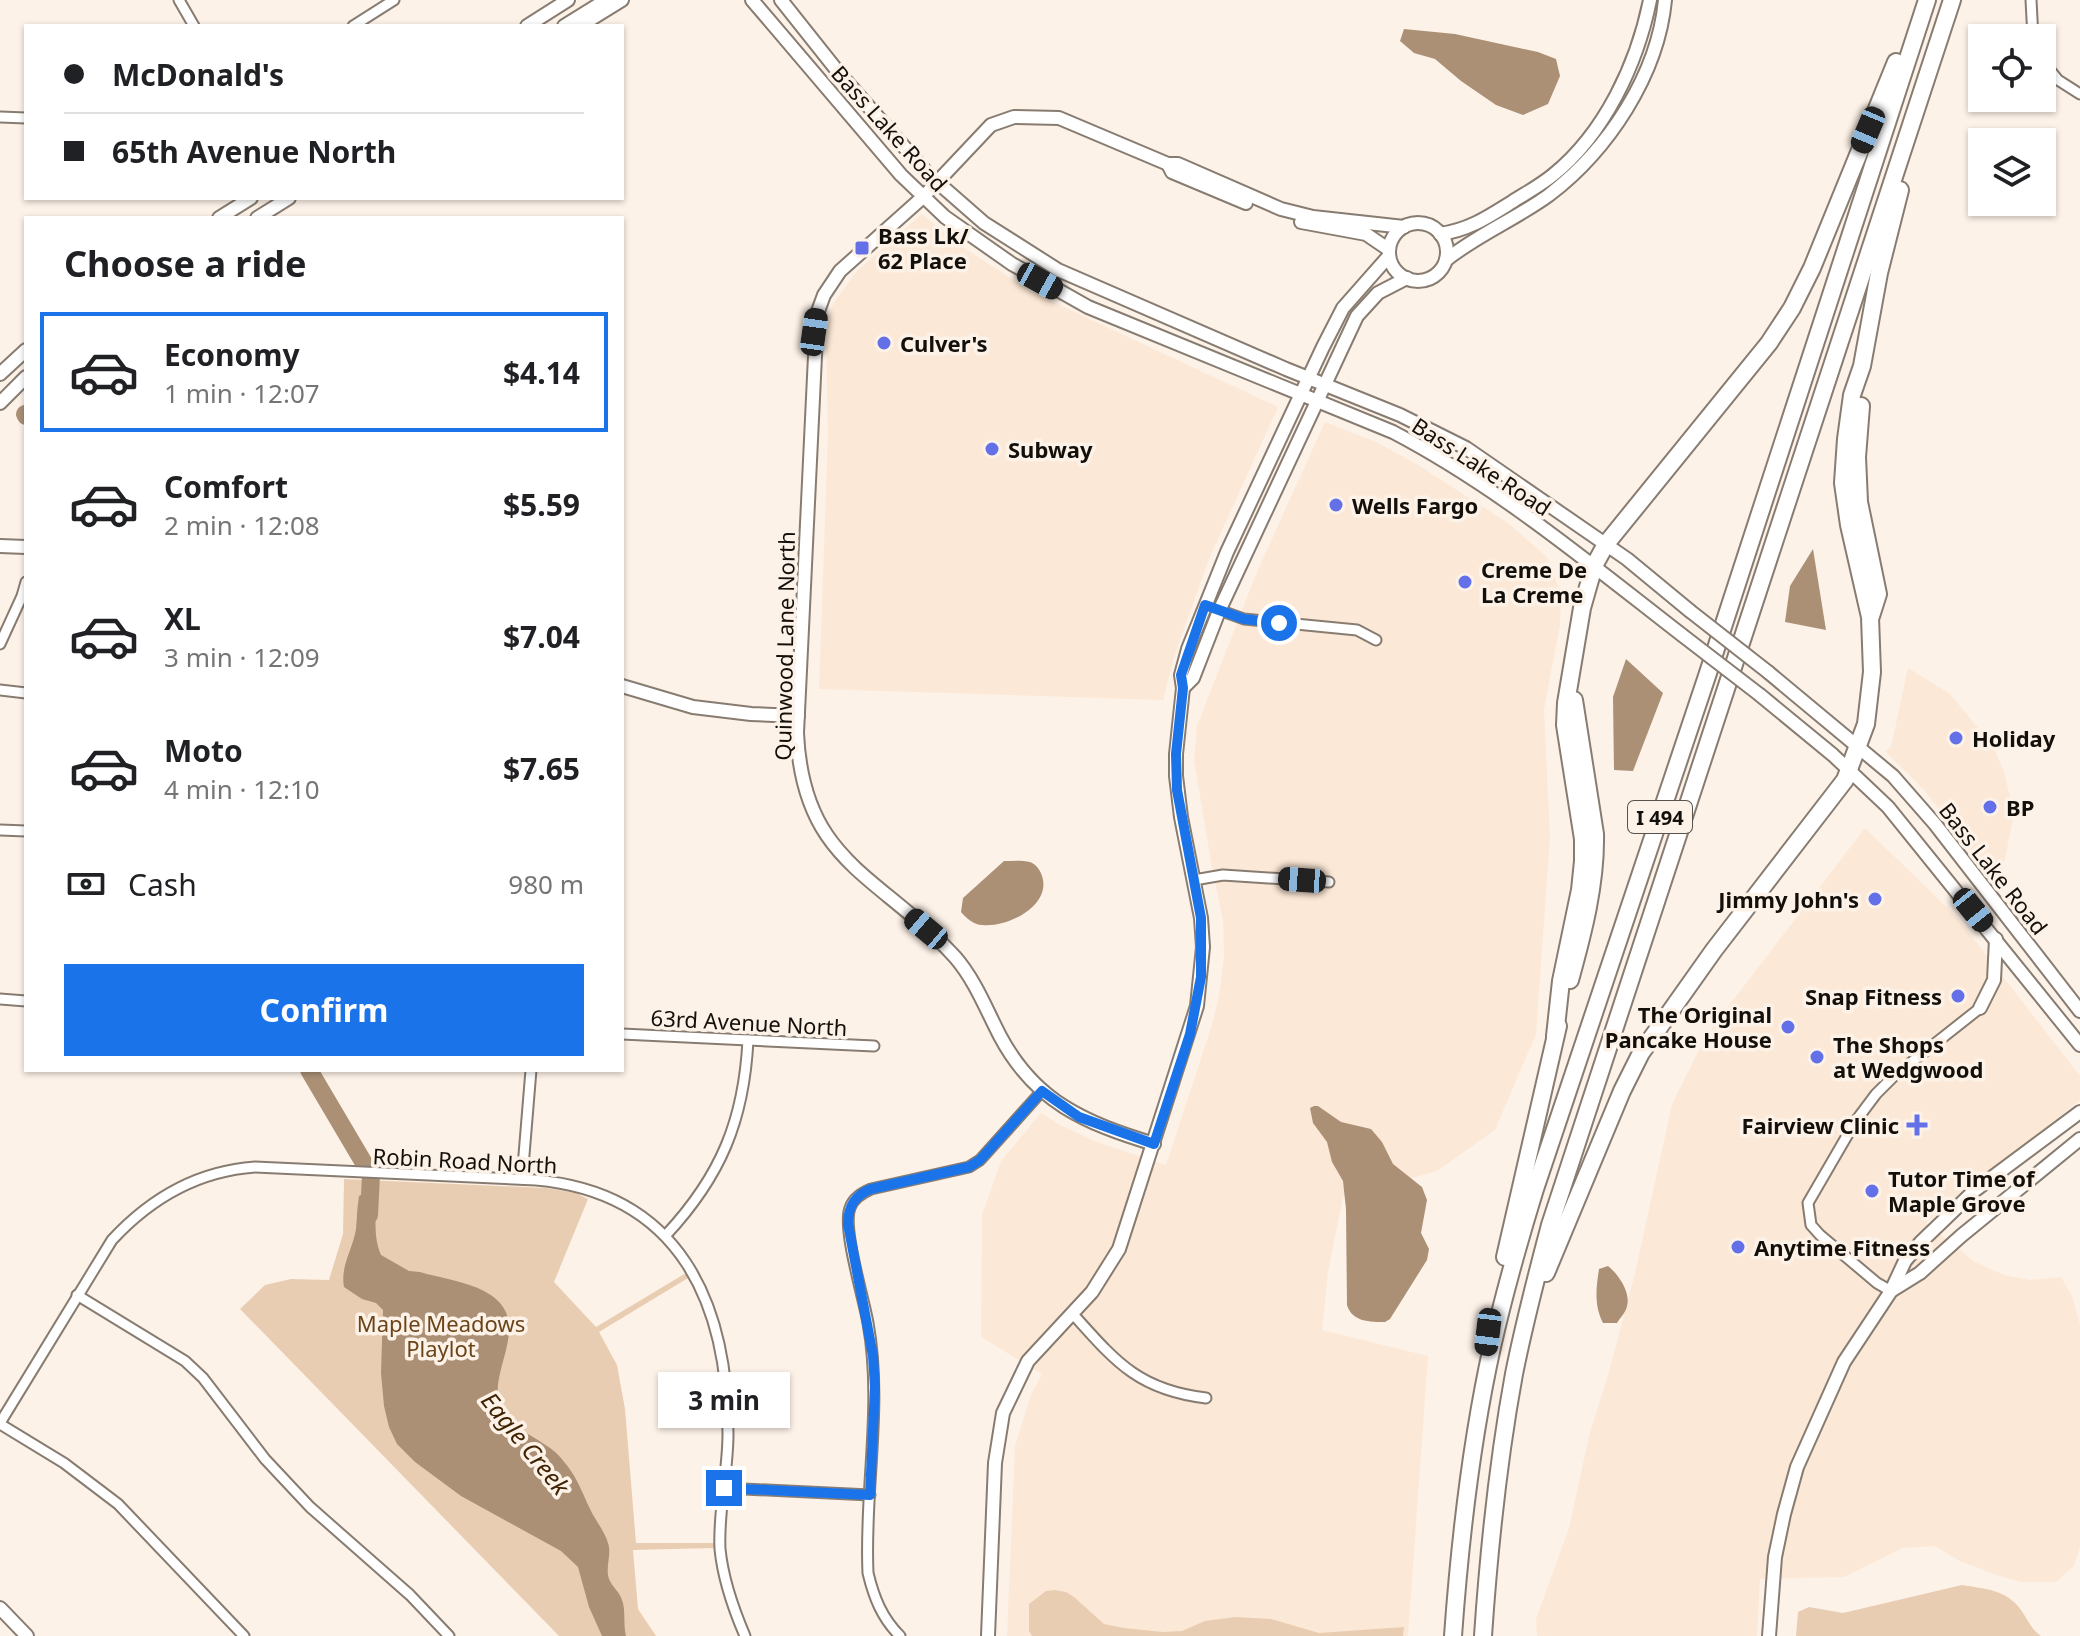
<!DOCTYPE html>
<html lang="en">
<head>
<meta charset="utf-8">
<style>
	:root { --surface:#fff; --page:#f2f2f2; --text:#202124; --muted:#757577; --line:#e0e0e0; --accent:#1a73e8 }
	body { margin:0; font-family:"Noto Sans",sans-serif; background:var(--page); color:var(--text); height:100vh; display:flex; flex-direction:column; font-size:30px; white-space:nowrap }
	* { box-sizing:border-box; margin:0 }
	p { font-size:26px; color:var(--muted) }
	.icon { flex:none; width:44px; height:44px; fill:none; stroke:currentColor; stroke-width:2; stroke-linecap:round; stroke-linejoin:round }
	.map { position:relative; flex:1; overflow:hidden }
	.panel { position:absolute; left:24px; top:216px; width:600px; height:856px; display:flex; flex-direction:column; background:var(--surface); border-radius:0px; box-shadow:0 2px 6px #0004 }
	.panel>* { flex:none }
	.guide { position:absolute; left:24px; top:24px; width:600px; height:176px; border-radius:0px; box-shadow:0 2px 6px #0004; display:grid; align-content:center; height:176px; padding:0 40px; background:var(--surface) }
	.fabs { position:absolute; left:1968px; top:24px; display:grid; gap:16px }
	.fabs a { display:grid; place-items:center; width:88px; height:88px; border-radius:0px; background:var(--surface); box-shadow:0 2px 6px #0004; font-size:40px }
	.end { position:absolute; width:36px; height:36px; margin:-18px; border:10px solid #1a73e8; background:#fff; box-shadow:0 0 0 4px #fff }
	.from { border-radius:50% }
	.bubble { position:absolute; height:56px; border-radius:0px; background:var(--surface); box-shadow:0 2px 6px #0004; font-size:26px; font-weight:700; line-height:56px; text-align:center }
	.car { position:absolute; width:24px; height:48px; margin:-24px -12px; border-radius:10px; box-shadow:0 0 6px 2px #0007; background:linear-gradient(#222 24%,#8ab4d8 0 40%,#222 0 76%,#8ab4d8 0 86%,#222 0) }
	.guide b { display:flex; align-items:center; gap:28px; height:76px; font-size:30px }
	.guide b+b { border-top:2px solid var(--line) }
	.guide i { width:20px; height:20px; background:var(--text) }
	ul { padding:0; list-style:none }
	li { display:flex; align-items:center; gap:24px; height:120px; margin:0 16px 12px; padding:0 24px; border:4px solid transparent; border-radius:0px }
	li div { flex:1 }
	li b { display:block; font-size:30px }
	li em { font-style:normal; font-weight:700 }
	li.selected { border-color:var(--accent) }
	li>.icon { width:72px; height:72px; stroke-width:1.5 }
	h2 { padding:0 40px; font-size:36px; line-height:96px }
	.pay { display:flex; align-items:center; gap:20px; height:88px; padding:0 40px; font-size:30px }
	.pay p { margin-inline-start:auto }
	.primary-button { display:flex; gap:16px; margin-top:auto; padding:16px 40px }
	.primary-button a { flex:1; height:92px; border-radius:0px; background:var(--accent); color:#fff; font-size:32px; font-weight:700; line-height:92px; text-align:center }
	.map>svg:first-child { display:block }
	.built { fill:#fce8d6 }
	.green { fill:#e9cdb3 }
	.water { fill:#ab9076 }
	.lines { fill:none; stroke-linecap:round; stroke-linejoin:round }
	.river { stroke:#ab9076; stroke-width:18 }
	.street-casing { stroke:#887c71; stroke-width:13 }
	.secondary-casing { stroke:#887c71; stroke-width:16 }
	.highway-casing { stroke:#887c71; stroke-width:20 }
	.street { stroke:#fff; stroke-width:9 }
	.secondary { stroke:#fff; stroke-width:12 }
	.highway { stroke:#fff; stroke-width:16 }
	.secondary-bridge-casing { stroke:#887c71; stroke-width:16; stroke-linecap:butt }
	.secondary-bridge { stroke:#fff; stroke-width:12 }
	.route { stroke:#1a73e8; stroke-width:10 }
	.poi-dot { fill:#6470e8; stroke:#fdf2e8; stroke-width:3 }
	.labels { text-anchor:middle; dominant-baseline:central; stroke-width:7; stroke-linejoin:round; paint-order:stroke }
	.shield { fill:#fdf2e8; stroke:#59534d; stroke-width:2 }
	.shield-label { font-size:20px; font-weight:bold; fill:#130f0a }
	.street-label { font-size:22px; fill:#130f0a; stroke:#fdf2e8 }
	.poi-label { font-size:22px; font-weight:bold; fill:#130f0a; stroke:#fdf2e8; text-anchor:start }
	.park-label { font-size:22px; fill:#6b4419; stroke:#fdf2e8 }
	.water-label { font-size:24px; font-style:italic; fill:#3f2201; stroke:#fdf2e8 }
</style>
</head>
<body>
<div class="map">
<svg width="2080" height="1636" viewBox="0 0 2080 1636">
	<rect width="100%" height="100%" fill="#fdf2e8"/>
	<g class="built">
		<path d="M922,214L961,246L1034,293L1278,407L1209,559L1174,657L1163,700L819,689L828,432L826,338L828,320L833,304L856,272Z"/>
		<path d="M1325,422L1378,443L1418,465L1508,523L1547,557L1561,594L1560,625L1544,709L1550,837L1536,1034L1495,1130L1437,1171L1343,1197L1328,1272L1322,1330L1428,1356L1408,1636H1007L1015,1446L1031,1395L1042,1374L981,1337L982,1215L1001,1161L1041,1113L1062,1126L1097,1142L1166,1165L1212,1025L1219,996L1224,958L1223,920L1211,863L1194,760L1197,726L1256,574Z"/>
		<path d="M1908,668L1949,693L1993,746L2004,772L2014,814L1999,888L1925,791L1885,751L1891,747Z"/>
		<path d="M1865,828L1956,916L2080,1076V1100L1926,1223L1975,1262L2004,1275L2030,1280L2061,1277L2072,1296L2080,1324V1547L2074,1566L2056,1582H2022L1999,1576L1960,1561L1935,1546L1903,1548L1844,1577L1760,1579L1757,1636H1537L1536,1619L1569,1528L1590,1432L1609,1372L1635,1273L1672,1104L1698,1052L1714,1025Z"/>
	</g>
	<g class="green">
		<path d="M344,1179L546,1188L576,1193L588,1199L554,1282L596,1327L686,1273L688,1278L599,1332L617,1365L625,1409L636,1543H714V1548L633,1550L638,1609L656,1636H559L240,1309L265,1285L291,1279L329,1280L343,1234Z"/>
		<path d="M1962,1585C1985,1589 2006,1589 2021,1610C2028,1620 2031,1629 2041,1636H1796L1798,1612L1809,1607L1843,1613Z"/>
		<path d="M1055,1590L1066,1592L1074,1597L1104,1624L1124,1628L1163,1632L1182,1631L1205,1621L1235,1617L1271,1619L1319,1633L1404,1627L1403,1636H1032L1029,1631V1604L1046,1591Z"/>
	</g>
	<g class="water">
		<path d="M1404,29L1455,34L1538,52L1556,59L1560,76L1548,104L1523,115L1496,105L1461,81L1435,59L1414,53L1400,41Z"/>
		<path d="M1813,549L1826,630L1785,622L1790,586Z"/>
		<path d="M1626,659L1663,693L1633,771L1614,770L1613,697Z"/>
		<path d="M1004,861C1012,861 1022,860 1030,862C1036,864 1040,870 1042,876C1052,906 1007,928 982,925C974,925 966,918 961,912L963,898Z"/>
		<path d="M1314,1106H1318L1341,1122L1371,1129L1382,1142L1393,1164L1422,1187L1427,1200L1421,1233L1429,1249L1427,1260L1390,1319L1385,1322C1370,1322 1352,1322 1347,1305L1346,1209L1343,1181L1332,1162L1327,1142L1313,1123L1310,1108Z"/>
		<path d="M370,1190C381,1207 370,1229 381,1255L409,1271L420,1272C440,1278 465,1281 484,1291C541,1321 480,1375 503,1413C514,1431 547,1441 561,1458C578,1478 580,1488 591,1511C596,1521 605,1532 608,1543C612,1554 605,1567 609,1579C612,1587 620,1592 622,1600C626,1610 623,1625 626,1636H602L589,1607L578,1567L561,1551L461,1496L415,1462L397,1444L389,1427L384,1406L381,1373L383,1310L376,1303L362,1299L344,1287C340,1266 353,1249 356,1229C357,1218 357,1208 359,1196Z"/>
		<path d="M1608,1266C1618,1274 1631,1292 1627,1306C1626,1312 1620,1318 1617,1323H1603C1594,1305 1596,1289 1599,1269Z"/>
	</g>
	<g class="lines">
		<g class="river">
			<path d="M25,414L26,416"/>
			<path d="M309,1070L371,1175L369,1215"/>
		</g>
		<defs>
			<g id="street">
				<path d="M179,0L194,26"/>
				<path d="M2031,0L2033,38"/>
				<path d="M353,26L394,0"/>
				<path d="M2042,60L2058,80L2080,94"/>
				<path d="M0,117L26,118"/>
				<path d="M1205,605L1244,619L1357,630L1376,640"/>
				<path d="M0,644L22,596L26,582"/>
				<path d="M0,690L26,693"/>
				<path d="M0,830L26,831"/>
				<path d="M1194,880L1223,875L1329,882"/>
				<path d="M0,999L26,1001"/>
				<path d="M622,1034L874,1046"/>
				<path d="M522,1179L531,1070"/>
				<path d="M666,1235C721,1176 744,1120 748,1040"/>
				<path d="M1891,1291L1877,1283L1820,1235L1811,1225L1808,1203L1855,1122L1876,1094L1894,1076L1980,1008"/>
				<path d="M77,1295L185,1361L203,1378L265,1459L310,1507L410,1595L449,1636"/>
				<path d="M1072,1313C1115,1361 1138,1390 1206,1398"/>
				<path d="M0,1423L112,1240C150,1199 198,1171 255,1167L536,1180C680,1193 728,1303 728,1434C728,1472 718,1511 720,1549C723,1580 733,1608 745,1636"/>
				<path d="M0,1424L64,1463L118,1504L244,1636"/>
				<path d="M724,1488L870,1495"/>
				<path d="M900,1636C882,1618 874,1598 868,1573C864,1490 883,1406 868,1323C864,1299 842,1228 850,1208C853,1198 862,1193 871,1189L969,1167L980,1160L1042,1091"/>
			</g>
			<g id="secondary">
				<path d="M752,0L901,175L945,217L1012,264L1088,307L1393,432C1498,487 1589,563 1682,635"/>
				<path d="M781,0L839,73L928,174L984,223L1058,270L1286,369L1400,415L1466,448L1627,559L1690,611"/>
				<path d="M527,26L568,0"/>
				<path d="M564,26L606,0"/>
				<path d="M580,26L622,0"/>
				<path d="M1168,164L1172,172L1246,203"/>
				<path d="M219,218L251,198"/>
				<path d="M257,218L289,198"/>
				<path d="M1301,222L1366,234L1388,249"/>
				<circle cx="1418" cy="252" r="29"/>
				<path d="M1440,234C1469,230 1488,217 1512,202C1526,193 1541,185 1553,175C1605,133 1637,64 1650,0"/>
				<path d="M1446,260C1477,235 1516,219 1549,195C1608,150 1658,75 1665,0"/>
				<path d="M0,374L26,350"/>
				<path d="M0,403L26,377"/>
				<path d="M0,546L26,547"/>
				<path d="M1768,672L1893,776L1935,824L2080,1011"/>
				<path d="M622,686L693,707L751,714L798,716"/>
				<path d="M1183,688L1193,678L1219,611L1357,316L1378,293L1407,278"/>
				<path d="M1760,695L1833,755L1888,807L2080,1045"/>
				<path d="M1980,1008L1994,980L1996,939"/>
				<path d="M1154,1144C1085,1123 1035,1102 1000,1036C986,1009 975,980 955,957C880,874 803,864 797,733L817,314L824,295L840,271L923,197L991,125L1014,117L1059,118L1168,164H1178L1281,209L1313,217L1404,227"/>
				<path d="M1891,1291L1920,1273L1961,1236L2080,1139"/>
				<path d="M0,1608L27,1636"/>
				<path d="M988,1636L995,1463L1003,1413L1028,1361L1092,1292L1119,1249L1197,1006L1203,947L1201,918L1181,817L1176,776V754L1183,688L1181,675L1188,649L1227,552L1323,347L1343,308L1388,257"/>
				<path d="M1769,1636L1775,1557L1784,1514L1797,1467L1844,1362L1891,1291L1905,1261L1921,1242L1974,1191L2080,1112"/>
			</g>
			<g id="highway">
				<path d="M1861,406L1857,457L1859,502L1878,594L1871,616"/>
				<path d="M1570,980C1583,933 1596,884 1595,834L1574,700"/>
				<path d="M1555,1036L1561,981L1580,890L1583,861V839L1565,725L1566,703L1582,608L1594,566L1606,544L1769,343L1792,308L1812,268L1896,62"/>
				<path d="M1505,1257L1558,1026"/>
				<path d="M1546,1273L1622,1091L1641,1053L1714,950L1845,780L1866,724L1872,672L1870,617L1849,525L1843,483L1846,439L1852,395L1862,366L1879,273L1900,190"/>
				<path d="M1453,1636C1460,1539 1471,1442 1492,1347C1504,1294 1519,1241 1535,1189L1707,676L1927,0"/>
				<path d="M1483,1636C1489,1548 1498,1461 1514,1374C1524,1324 1537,1274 1550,1225L1952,0"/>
			</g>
		</defs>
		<use href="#street" class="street-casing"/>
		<use href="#secondary" class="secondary-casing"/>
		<use href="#highway" class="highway-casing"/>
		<use href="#street" class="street"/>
		<use href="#secondary" class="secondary"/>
		<use href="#highway" class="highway"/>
		<defs>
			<g id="secondary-bridge">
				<path d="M1690,611L1768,672"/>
				<path d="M1682,635L1760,695"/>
			</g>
		</defs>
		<use href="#secondary-bridge" class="secondary-bridge-casing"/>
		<use href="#secondary-bridge" class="secondary-bridge"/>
	</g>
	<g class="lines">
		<path class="route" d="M724,1488L870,1495L875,1387L873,1356L848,1224C848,1206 855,1195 871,1189L969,1167L980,1160L1042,1091L1079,1117L1154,1144L1190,1034L1201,977V918L1177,790L1176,754L1183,688L1181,675L1205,605L1244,619L1279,623"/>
	</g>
	<g class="poi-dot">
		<rect x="854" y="240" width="16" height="16" rx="4"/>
		<circle cx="884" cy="343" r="8"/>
		<circle cx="992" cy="449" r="8"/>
		<circle cx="1336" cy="505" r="8"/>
		<circle cx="1465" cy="582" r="8"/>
		<circle cx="1956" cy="738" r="8"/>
		<circle cx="1990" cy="807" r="8"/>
		<circle cx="1875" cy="899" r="8"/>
		<circle cx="1958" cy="996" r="8"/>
		<circle cx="1788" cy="1027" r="8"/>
		<circle cx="1817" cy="1057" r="8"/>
		<path d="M1913 1113h8v8h8v8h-8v8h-8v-8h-8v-8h8z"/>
		<circle cx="1872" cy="1191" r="8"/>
		<circle cx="1738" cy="1247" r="8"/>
	</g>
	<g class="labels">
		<rect class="shield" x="1628" y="801" width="64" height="32" rx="6"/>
		<g class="shield-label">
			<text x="1660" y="817">I 494</text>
		</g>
		<g class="street-label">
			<text transform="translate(890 128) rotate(48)">Bass Lake Road</text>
			<text transform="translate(1482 466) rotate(33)">Bass Lake Road</text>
			<text transform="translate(784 646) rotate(-89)">Quinwood Lane North</text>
			<text transform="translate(1994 868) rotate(52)">Bass Lake Road</text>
			<text transform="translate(749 1022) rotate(3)">63rd Avenue North</text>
			<text transform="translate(465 1160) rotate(3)">Robin Road North</text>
		</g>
		<g class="poi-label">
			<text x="878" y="235">Bass Lk/<tspan x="878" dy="25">62 Place</tspan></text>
			<text x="900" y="343">Culver's</text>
			<text x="1008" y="449">Subway</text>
			<text x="1352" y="505">Wells Fargo</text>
			<text x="1481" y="569">Creme De<tspan x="1481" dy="25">La Creme</tspan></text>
			<text x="1972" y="738">Holiday</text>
			<text x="2006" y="807">BP</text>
			<text x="1859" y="899" text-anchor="end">Jimmy John's</text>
			<text x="1942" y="996" text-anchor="end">Snap Fitness</text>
			<text x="1772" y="1014" text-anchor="end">The Original<tspan x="1772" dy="25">Pancake House</tspan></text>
			<text x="1833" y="1044">The Shops<tspan x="1833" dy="25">at Wedgwood</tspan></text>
			<text x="1899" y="1125" text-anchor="end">Fairview Clinic</text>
			<text x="1888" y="1178">Tutor Time of<tspan x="1888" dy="25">Maple Grove</tspan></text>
			<text x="1754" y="1247">Anytime Fitness</text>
		</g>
		<g class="park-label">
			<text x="441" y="1323">Maple Meadows<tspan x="441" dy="25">Playlot</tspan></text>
		</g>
		<g class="water-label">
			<text transform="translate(526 1443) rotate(51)">Eagle Creek</text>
		</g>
	</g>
</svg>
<div class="fabs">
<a><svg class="icon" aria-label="locate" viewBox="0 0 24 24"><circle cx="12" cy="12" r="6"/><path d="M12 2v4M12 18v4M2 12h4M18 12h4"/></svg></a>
<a><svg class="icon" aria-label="layers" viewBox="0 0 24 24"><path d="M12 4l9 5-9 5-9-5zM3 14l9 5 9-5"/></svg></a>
</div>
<i class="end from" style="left:1279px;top:623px"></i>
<i class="end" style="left:724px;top:1488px"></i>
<div class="bubble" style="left:658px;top:1372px;width:132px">3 min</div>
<i class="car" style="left:1868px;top:130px;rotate:203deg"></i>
<i class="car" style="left:1040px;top:281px;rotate:119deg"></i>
<i class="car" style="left:814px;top:332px;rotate:8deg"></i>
<i class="car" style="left:1302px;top:880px;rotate:274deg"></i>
<i class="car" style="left:1973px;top:910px;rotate:141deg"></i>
<i class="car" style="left:926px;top:929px;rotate:310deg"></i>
<i class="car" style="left:1488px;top:1332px;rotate:187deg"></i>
<div class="guide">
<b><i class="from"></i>McDonald's</b>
<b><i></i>65th Avenue North</b>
</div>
<section class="panel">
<h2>Choose a ride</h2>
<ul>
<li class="selected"><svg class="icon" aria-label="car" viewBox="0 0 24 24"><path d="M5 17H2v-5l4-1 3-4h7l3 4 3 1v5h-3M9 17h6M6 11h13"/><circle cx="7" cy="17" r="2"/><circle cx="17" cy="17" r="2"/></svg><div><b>Economy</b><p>1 min · 12:07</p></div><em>$4.14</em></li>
<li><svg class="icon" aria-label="car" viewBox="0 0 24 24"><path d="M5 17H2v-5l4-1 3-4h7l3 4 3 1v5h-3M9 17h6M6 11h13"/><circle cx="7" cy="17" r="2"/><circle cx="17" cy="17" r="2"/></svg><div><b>Comfort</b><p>2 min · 12:08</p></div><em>$5.59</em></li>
<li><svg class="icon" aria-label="car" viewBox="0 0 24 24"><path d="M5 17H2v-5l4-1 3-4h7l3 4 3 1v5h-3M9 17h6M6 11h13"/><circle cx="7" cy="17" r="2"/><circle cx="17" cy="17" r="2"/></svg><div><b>XL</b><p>3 min · 12:09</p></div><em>$7.04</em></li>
<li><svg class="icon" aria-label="car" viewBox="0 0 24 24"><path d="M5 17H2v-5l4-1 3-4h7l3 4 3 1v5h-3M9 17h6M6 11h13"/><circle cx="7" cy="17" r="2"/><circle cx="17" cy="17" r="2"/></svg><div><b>Moto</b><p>4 min · 12:10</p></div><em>$7.65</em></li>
</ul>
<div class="pay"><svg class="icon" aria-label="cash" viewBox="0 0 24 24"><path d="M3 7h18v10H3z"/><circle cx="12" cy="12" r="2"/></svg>Cash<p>980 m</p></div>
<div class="primary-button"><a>Confirm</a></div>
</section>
</div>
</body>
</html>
